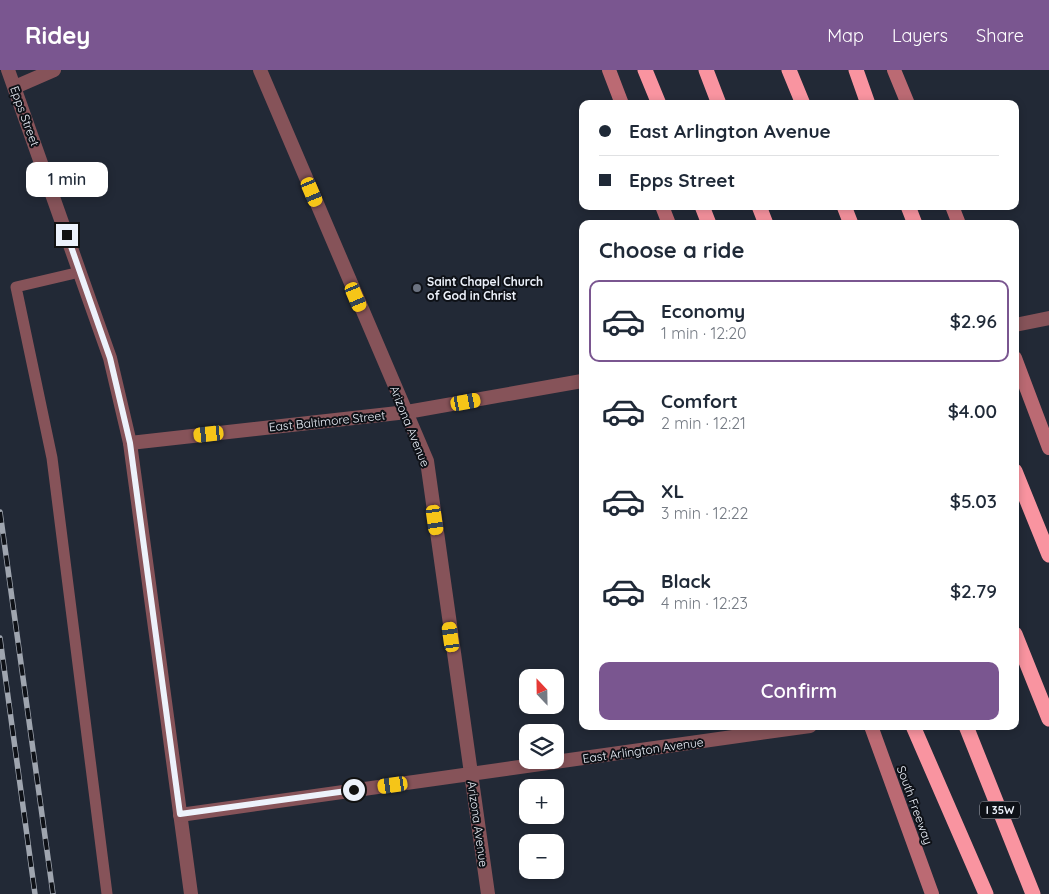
<!DOCTYPE html>
<html lang="en">
<head>
<meta charset="utf-8">
<style>
	:root { --surface:#fff; --page:#f2f2f3; --text:#1f2937; --muted:#747a83; --line:#e0e1e3; --accent:#7a5690 }
	body { margin:0; font-family:Quicksand,sans-serif; background:var(--page); color:var(--text); height:100vh; display:flex; flex-direction:column; font-size:19px; white-space:nowrap }
	* { box-sizing:border-box; margin:0 }
	p { font-size:16px; color:var(--muted) }
	.icon { flex:none; width:28px; height:28px; fill:none; stroke:currentColor; stroke-width:2; stroke-linecap:round; stroke-linejoin:round }
	.map { position:relative; flex:1; overflow:hidden }
	.side { position:absolute; left:579px; top:150px; width:440px; height:510px; display:flex; flex-direction:column; background:var(--surface); border-radius:10px; box-shadow:0 2px 8px #0003 }
	.side>* { flex:none }
	.banner { position:absolute; left:579px; top:30px; width:440px; height:110px; border-radius:10px; box-shadow:0 2px 8px #0003; display:grid; align-content:center; height:110px; padding:0 20px; background:var(--surface) }
	.needle { width:32px; rotate:338deg }
	.tools { position:absolute; left:519px; top:599px; display:grid; gap:10px }
	.tools a { display:grid; place-items:center; width:45px; height:45px; border-radius:10px; background:var(--surface); box-shadow:0 2px 8px #0003; font-size:25px }
	.end { position:absolute; width:22px; height:22px; margin:-11px; border:6px solid #edf2fb; background:#111; box-shadow:0 0 0 2px #111 }
	.from { border-radius:50% }
	.bubble { position:absolute; height:35px; border-radius:10px; background:var(--surface); box-shadow:0 2px 8px #0003; font-size:16px; font-weight:600; line-height:35px; text-align:center }
	.car { position:absolute; width:15px; height:30px; margin:-15px -8px; border-radius:6px; box-shadow:0 0 4px 1px #0007; background:linear-gradient(#f5c518 24%,#345 0 40%,#f5c518 0 76%,#345 0 86%,#f5c518 0) }
	.banner b { display:flex; align-items:center; gap:18px; height:48px; font-size:19px }
	.banner b+b { border-top:1px solid var(--line) }
	.banner i { width:12px; height:12px; background:var(--text) }
	ul { padding:0; list-style:none }
	li { display:flex; align-items:center; gap:15px; height:82px; margin:0 10px 8px; padding:0 10px; border:2px solid transparent; border-radius:10px }
	li div { flex:1 }
	li b { display:block; font-size:19px }
	li em { font-style:normal; font-weight:600 }
	li.current { border-color:var(--accent) }
	li>.icon { width:45px; height:45px; stroke-width:1.5 }
	h2 { padding:0 20px; font-size:22px; line-height:60px }
	.cta { display:flex; gap:10px; margin-top:auto; padding:10px 20px }
	.cta a { flex:1; height:58px; border-radius:10px; background:var(--accent); color:#fff; font-size:20px; font-weight:600; line-height:58px; text-align:center }
	header { display:flex; align-items:center; gap:30px; box-sizing:border-box; height:70px; padding:0 25px; background:var(--accent); color:#fff }
	header strong { font-size:24px }
	nav { display:flex; gap:28px; margin-inline-start:auto; font-size:18px }
	.map>svg:first-child { display:block }
	.lines { fill:none; stroke-linecap:round; stroke-linejoin:round }
	.service { stroke:#865359; stroke-width:11 }
	.minor { stroke:#865359; stroke-width:14 }
	.secondary { stroke:#bb6a73; stroke-width:14 }
	.motorway { stroke:#f994a0; stroke-width:15 }
	.rail-casing { stroke:#9fa5af; stroke-width:5.5 }
	.rail { stroke:#0e1117; stroke-width:4; stroke-dasharray:11; stroke-linecap:butt }
	.route { stroke:#edf2fb; stroke-width:6 }
	.worship-dot { fill:#6b7280; stroke:#0e1117; stroke-width:2 }
	.labels { text-anchor:middle; dominant-baseline:central; stroke-width:4; stroke-linejoin:round; paint-order:stroke }
	.shield { fill:#0e1117; stroke:#aaaeb7; stroke-width:1 }
	.shield-label { font-size:11px; font-weight:bold; fill:#edf2fb }
	.street-label { font-size:12px; fill:#edf2fb; stroke:#0e1117 }
	.poi-label { font-size:12px; font-weight:bold; fill:#edf2fb; stroke:#0e1117; text-anchor:start }
</style>
</head>
<body>
<header>
<strong>Ridey</strong>
<nav><a>Map</a><a>Layers</a><a>Share</a></nav>
</header>
<div class="map">
<svg width="1049" height="824" viewBox="0 0 1049 824">
	<rect width="100%" height="100%" fill="#222936"/>
	<g class="lines">
		<path class="service" d="M80,202L16,217L52,388L107,824"/>
		<g class="minor">
			<path d="M8,0L110,288L130,373L191,824"/>
			<path d="M260,0L427,391L488,824"/>
			<path d="M15,17L54,0"/>
			<path d="M1015,255L1049,248"/>
			<path d="M130,373L407,342L582,311"/>
			<path d="M180,745L810,656"/>
		</g>
		<g class="secondary">
			<path d="M609,0L622,34"/>
			<path d="M894,0L908,34"/>
			<path d="M662,136L669,154"/>
			<path d="M952,136L959,154"/>
			<path d="M1015,288L1049,378"/>
			<path d="M871,656L932,824"/>
		</g>
		<g class="motorway">
			<path d="M645,0L659,34"/>
			<path d="M706,0L719,34"/>
			<path d="M789,0L803,34"/>
			<path d="M856,0L868,34"/>
			<path d="M702,136L709,154"/>
			<path d="M759,136L766,154"/>
			<path d="M844,136L851,154"/>
			<path d="M908,136L915,154"/>
			<path d="M1015,401L1049,485"/>
			<path d="M1015,564L1049,649"/>
			<path d="M913,656L986,824"/>
			<path d="M966,656L1033,824"/>
		</g>
		<defs>
			<g id="rail">
				<path d="M0,442L53,824"/>
				<path d="M0,568L35,824"/>
			</g>
		</defs>
		<use href="#rail" class="rail-casing"/>
		<use href="#rail" class="rail"/>
	</g>
	<g class="lines">
		<path class="route" d="M67,165L110,288L130,373L180,744L354,720"/>
	</g>
	<circle class="worship-dot" cx="417" cy="218" r="5"/>
	<g class="labels">
		<rect class="shield" x="980" y="731.5" width="40" height="17" rx="4"/>
		<g class="shield-label">
			<text x="1000" y="740">I 35W</text>
		</g>
		<g class="street-label">
			<text transform="translate(25 46) rotate(70)">Epps Street</text>
			<text transform="translate(327 351) rotate(-6)">East Baltimore Street</text>
			<text transform="translate(410 356) rotate(68)">Arizona Avenue</text>
			<text transform="translate(643 680) rotate(-8)">East Arlington Avenue</text>
			<text transform="translate(915 735) rotate(70)">South Freeway</text>
			<text transform="translate(478 754) rotate(82)">Arizona Avenue</text>
		</g>
		<g class="poi-label">
			<text x="427" y="211">Saint Chapel Church<tspan x="427" dy="14">of God in Christ</tspan></text>
		</g>
	</g>
</svg>
<div class="tools">
<a><svg class="needle" viewBox="-14 -14 28 28"><path d="M0-13l5 13h-10z" fill="#e53935"/><path d="M0 13l5-13h-10z" fill="#747a83"/></svg></a>
<a><svg class="icon" aria-label="layers" viewBox="0 0 24 24"><path d="M12 4l9 5-9 5-9-5zM3 14l9 5 9-5"/></svg></a>
<a>+</a>
<a>−</a>
</div>
<i class="end from" style="left:354px;top:720px"></i>
<i class="end" style="left:67px;top:165px"></i>
<div class="bubble" style="left:26px;top:92px;width:82px">1 min</div>
<i class="car" style="left:312px;top:122px;rotate:157deg"></i>
<i class="car" style="left:356px;top:227px;rotate:157deg"></i>
<i class="car" style="left:466px;top:332px;rotate:80deg"></i>
<i class="car" style="left:209px;top:364px;rotate:264deg"></i>
<i class="car" style="left:435px;top:450px;rotate:172deg"></i>
<i class="car" style="left:451px;top:567px;rotate:352deg"></i>
<i class="car" style="left:393px;top:715px;rotate:262deg"></i>
<div class="banner">
<b><i class="from"></i>East Arlington Avenue</b>
<b><i></i>Epps Street</b>
</div>
<section class="side">
<h2>Choose a ride</h2>
<ul>
<li class="current"><svg class="icon" aria-label="car" viewBox="0 0 24 24"><path d="M5 17H2v-5l4-1 3-4h7l3 4 3 1v5h-3M9 17h6M6 11h13"/><circle cx="7" cy="17" r="2"/><circle cx="17" cy="17" r="2"/></svg><div><b>Economy</b><p>1 min · 12:20</p></div><em>$2.96</em></li>
<li><svg class="icon" aria-label="car" viewBox="0 0 24 24"><path d="M5 17H2v-5l4-1 3-4h7l3 4 3 1v5h-3M9 17h6M6 11h13"/><circle cx="7" cy="17" r="2"/><circle cx="17" cy="17" r="2"/></svg><div><b>Comfort</b><p>2 min · 12:21</p></div><em>$4.00</em></li>
<li><svg class="icon" aria-label="car" viewBox="0 0 24 24"><path d="M5 17H2v-5l4-1 3-4h7l3 4 3 1v5h-3M9 17h6M6 11h13"/><circle cx="7" cy="17" r="2"/><circle cx="17" cy="17" r="2"/></svg><div><b>XL</b><p>3 min · 12:22</p></div><em>$5.03</em></li>
<li><svg class="icon" aria-label="car" viewBox="0 0 24 24"><path d="M5 17H2v-5l4-1 3-4h7l3 4 3 1v5h-3M9 17h6M6 11h13"/><circle cx="7" cy="17" r="2"/><circle cx="17" cy="17" r="2"/></svg><div><b>Black</b><p>4 min · 12:23</p></div><em>$2.79</em></li>
</ul>
<div class="cta"><a>Confirm</a></div>
</section>
</div>
</body>
</html>
